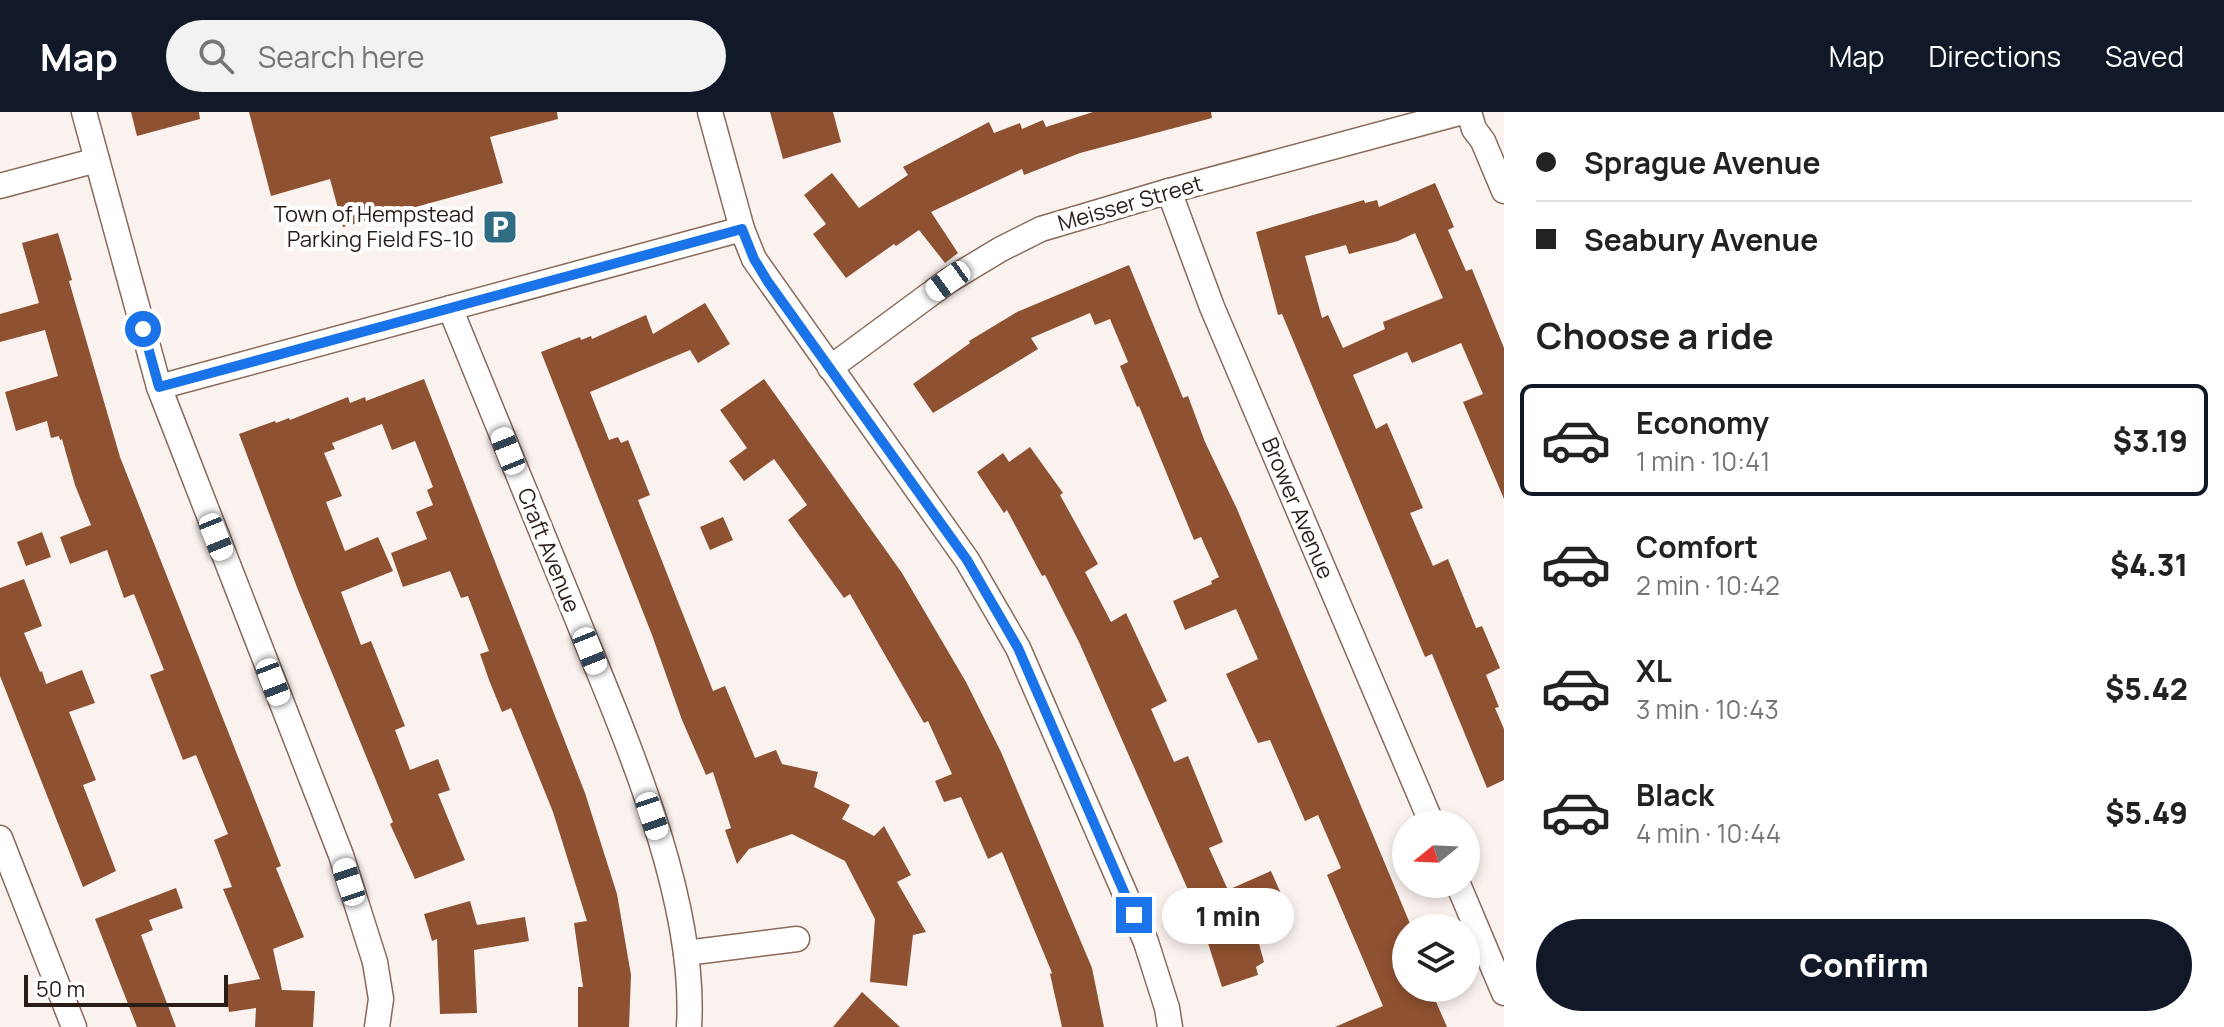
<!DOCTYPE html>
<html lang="en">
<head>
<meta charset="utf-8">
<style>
	:root { --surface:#fff; --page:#f2f2f2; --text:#222; --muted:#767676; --line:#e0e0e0; --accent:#111827 }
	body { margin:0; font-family:Manrope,sans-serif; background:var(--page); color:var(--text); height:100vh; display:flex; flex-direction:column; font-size:30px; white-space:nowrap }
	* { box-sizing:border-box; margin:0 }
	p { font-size:26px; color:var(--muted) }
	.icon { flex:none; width:44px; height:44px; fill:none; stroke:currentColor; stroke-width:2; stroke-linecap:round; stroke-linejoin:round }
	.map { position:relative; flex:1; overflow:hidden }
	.details { display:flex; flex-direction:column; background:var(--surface); width:720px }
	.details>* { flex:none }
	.guide { display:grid; align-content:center; height:176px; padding:0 32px; background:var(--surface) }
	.needle { width:52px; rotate:252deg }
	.tools { position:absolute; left:1392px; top:698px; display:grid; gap:16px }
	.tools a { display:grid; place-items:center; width:88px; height:88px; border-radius:50%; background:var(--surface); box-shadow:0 4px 12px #0003; font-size:40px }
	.scale { position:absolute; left:24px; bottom:20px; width:204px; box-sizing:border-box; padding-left:8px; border:4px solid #2a1c16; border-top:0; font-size:22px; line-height:28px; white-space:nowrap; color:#2a1c16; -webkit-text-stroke:6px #fff; paint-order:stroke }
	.end { position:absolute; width:36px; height:36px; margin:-18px; border:10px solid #1a73e8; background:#fff; box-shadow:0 0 0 4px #fff }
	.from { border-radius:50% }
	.bubble { position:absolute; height:56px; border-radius:28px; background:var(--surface); box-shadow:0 4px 12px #0003; font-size:26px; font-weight:800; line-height:56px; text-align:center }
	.car { position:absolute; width:24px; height:48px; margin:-24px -12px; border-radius:10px; box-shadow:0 0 6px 2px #0007; background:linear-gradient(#fff 24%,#345 0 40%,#fff 0 76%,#345 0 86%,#fff 0) }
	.guide b { display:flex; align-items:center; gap:28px; height:76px; font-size:30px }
	.guide b+b { border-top:2px solid var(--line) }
	.guide i { width:20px; height:20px; background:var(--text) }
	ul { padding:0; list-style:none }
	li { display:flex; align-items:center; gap:24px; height:112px; margin:0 16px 12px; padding:0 16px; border:4px solid transparent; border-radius:12px }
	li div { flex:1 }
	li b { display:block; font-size:30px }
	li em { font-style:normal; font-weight:800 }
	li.selected { border-color:var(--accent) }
	li>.icon { width:72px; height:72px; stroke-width:1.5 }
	h2 { padding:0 32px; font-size:36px; line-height:96px }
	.primary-button { display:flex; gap:16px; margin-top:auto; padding:16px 32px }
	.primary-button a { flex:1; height:92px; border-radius:48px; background:var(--accent); color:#fff; font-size:32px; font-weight:800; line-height:92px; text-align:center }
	header { display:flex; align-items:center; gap:48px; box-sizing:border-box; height:112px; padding:0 40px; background:var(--accent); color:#fff }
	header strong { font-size:38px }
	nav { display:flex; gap:44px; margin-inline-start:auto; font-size:28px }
	.search { width:560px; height:72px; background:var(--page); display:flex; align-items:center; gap:20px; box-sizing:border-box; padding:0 28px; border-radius:44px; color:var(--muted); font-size:30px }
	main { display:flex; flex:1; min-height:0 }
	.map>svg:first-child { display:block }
	.building { fill:#8e5131; fill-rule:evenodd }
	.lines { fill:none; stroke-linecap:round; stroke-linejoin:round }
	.street-casing { stroke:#896959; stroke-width:27 }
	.street { stroke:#fff; stroke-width:24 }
	.route { stroke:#1a73e8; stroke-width:10 }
	.labels { text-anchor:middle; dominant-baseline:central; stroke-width:8; stroke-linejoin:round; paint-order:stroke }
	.street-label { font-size:22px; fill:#2a1c16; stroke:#fff }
	.poi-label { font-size:22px; fill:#2a1c16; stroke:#fff; text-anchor:end }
</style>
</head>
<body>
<header>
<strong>Map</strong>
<div class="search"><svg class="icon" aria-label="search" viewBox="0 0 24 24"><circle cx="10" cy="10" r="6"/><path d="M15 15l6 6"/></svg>Search here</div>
<nav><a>Map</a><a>Directions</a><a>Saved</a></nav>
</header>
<main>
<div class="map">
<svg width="1504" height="915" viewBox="0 0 1504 915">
	<rect width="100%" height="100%" fill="#faf2ef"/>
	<g class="building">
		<path d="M131,0H199L200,7L137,24Z"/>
		<path d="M249,0H557L558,7L490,25L503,71L343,115L330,67L271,84Z"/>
		<path d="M770,0H833L841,30L783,47Z"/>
		<path d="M1093,0H1211L1212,6L1080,41L1024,63L1022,57L931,100L958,141L945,151L919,118L896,134L894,132L846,166L813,122L826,112L804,83L832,61L859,96L908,63L903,55L989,10L994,21L1020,11L1022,17L1043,8L1046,15Z"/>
		<path d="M1435,71L1454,115L1448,118L1466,159L1472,157L1504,236V387L1463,290L1483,282L1461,231L1412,251L1407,240L1353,263L1376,317L1387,311L1423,396L1410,401L1433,454L1448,447L1476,516L1482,514L1500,556L1486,563L1499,595L1495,596L1504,617V668L1487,676L1432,542L1425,545L1282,202L1278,203L1256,120L1364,88L1365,91L1377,88L1379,95ZM1415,121L1443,186L1383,210L1385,217L1343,236L1328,203L1322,206L1305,144L1346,133L1349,142L1398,129Z"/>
		<path d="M58,121L72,168L69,169L120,345L281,754L276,756L304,825L273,837L282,878L315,879L313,915H255L256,896L229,900L225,873L260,867L223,777L232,775L214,728L228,722L196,643L183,648L150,563L164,558L134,482L124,486L107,438L70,452L60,425L91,413L75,373L62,327L60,328L59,324L51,326L47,309L16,319L5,280L58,264L45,218L0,230V202L39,191L22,131Z"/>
		<path d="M1129,153L1183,286L1188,284L1205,330L1237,397L1411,814L1406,816V876H1430L1447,915H1335L1383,894L1327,763L1341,756L1318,703L1305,709L1270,628L1258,631L1226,562L1258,547L1236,497L1185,518L1173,489L1212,472L1211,469L1219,465L1201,425L1194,428L1139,294L1137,295L1120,254L1128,250L1110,207L1095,213L1090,201L1031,226L1038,237L933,301L913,272L970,231L969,229L1017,200Z"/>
		<path d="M705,191L730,232L698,251L690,238L590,280L609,328L618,325L621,331L628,328L650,383L638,388L686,510L713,579L725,574L755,646L776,638L782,652L818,660L814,675L850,693L842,707L874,724L884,714L911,763L897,770L926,820L913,823L907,874L870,870L875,807L845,749L792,722L749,737L737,752L725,718L731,716L713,660L706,663L682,608L652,523L541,240L580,225L581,228L591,224L592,227L646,203L653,222Z"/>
		<path d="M424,267L585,681L617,782L631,863L629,915H578V875H583L574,811L587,809L553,700L511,596L502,600L489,568L480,542L489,539L468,484L461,486L450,459L403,475L391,441L427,427L416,400L433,393L427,378L433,375L415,329L392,338L382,312L332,331L335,337L324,341L342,384L326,390L345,439L378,425L393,459L341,480L361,533L371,529L405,614L395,618L410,658L438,647L450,678L438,682L465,748L415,767L390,712L393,710L298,478L239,322L275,309L276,311L289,306L290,308L348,285L350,291L365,285L366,289Z"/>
		<path d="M764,267L902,461L966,570L1001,640L1092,856L1104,915H1062L1050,862L1052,861L1002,740L988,747L961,685L944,690L935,669L952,662L928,609L924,611L850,482L844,486L788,408L807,393L774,347L744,369L729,349L747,336L720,298Z"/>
		<path d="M1030,335L1063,381L1060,383L1098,452L1085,460L1111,510L1126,501L1167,589L1151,597L1174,650L1188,644L1223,730L1209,736L1228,778L1271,759L1282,784L1250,799L1264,850L1256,855L1258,863L1222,875L1199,803L1079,530L1045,463L1042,464L1007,398L1004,401L977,360L1003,341L1009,350Z"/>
		<path d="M723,405L733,428L710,438L700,415Z"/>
		<path d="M42,420L51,445L26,454L17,430Z"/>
		<path d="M24,467L42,514L24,521L40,560L42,559L46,572L82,558L95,591L69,600L96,668L83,673L116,759L83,775L0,564V476Z"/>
		<path d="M176,776L183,796L149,808L153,818L141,823L176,915H137L95,807Z"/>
		<path d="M470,789L477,813L525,805L529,829L474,838L477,901L440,902L437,827L432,829L424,802Z"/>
		<path d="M862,880L900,915H833Z"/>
	</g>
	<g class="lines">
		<defs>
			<g id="street">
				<path d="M84,0L159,275L341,743L375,850L381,887L377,915"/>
				<path d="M710,0L742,117L754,147L967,448L1018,536L1146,830L1167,896L1170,915"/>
				<path d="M1469,0L1474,17L1483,29L1504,79"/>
				<path d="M0,74L97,48"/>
				<path d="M1169,79L1212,195L1432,712"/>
				<path d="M450,196C492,299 534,401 576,504C624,623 697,785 689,915"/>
				<path d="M830,256L948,169L1001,137L1041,117L1169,79L1463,0"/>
				<path d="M159,275L742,117"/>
				<path d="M0,726L74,915"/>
				<path d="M1458,772L1504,881"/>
				<path d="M686,841L797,827"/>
			</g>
		</defs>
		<use href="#street" class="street-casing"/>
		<use href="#street" class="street"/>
	</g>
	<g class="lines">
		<path class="route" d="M143,217L159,275L742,117L754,147L768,170L967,448L1018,536L1134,803"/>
	</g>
	<defs>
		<symbol id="parking-square" viewBox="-11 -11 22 22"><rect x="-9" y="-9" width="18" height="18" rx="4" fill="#306c84" stroke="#fff"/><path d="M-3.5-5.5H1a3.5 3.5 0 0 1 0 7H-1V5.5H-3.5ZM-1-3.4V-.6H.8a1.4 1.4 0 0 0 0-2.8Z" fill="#fff"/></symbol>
	</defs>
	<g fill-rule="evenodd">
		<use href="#parking-square" x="480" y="95" width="40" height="40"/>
	</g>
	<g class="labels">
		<g class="street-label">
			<text transform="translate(1130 91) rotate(-16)">Meisser Street</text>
			<text transform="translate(1298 396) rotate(67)">Brower Avenue</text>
			<text transform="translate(549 438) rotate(68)">Craft Avenue</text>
		</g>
		<g class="poi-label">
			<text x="474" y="102">Town of Hempstead<tspan x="474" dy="25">Parking Field FS-10</tspan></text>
		</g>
	</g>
</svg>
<div class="tools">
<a><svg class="needle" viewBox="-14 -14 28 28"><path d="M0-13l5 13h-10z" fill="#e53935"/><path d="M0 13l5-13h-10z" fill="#767676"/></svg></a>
<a><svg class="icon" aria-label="layers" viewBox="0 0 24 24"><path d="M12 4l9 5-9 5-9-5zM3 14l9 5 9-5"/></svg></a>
</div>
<div class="scale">50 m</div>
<i class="end from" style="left:143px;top:217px"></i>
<i class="end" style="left:1134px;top:803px"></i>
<div class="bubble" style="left:1162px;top:776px;width:132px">1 min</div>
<i class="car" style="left:948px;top:169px;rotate:234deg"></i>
<i class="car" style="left:508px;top:339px;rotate:338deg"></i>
<i class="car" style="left:216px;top:425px;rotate:158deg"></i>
<i class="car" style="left:590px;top:539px;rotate:158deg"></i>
<i class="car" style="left:273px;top:570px;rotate:159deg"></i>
<i class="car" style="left:652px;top:704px;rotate:161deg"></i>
<i class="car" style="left:349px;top:770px;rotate:342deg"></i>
</div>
<section class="details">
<div class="guide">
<b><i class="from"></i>Sprague Avenue</b>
<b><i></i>Seabury Avenue</b>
</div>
<h2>Choose a ride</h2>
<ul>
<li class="selected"><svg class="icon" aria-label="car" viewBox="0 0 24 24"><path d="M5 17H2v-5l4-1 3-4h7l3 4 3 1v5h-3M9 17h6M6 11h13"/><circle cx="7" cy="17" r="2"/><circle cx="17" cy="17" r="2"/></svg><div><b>Economy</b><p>1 min · 10:41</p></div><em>$3.19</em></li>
<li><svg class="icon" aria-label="car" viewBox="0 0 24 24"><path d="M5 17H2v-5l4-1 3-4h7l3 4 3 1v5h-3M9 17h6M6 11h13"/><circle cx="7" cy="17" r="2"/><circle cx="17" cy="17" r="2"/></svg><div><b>Comfort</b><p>2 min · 10:42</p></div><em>$4.31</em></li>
<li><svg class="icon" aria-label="car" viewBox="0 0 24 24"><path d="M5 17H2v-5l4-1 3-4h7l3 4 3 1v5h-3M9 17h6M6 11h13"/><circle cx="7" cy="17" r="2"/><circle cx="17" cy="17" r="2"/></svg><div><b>XL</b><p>3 min · 10:43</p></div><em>$5.42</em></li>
<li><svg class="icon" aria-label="car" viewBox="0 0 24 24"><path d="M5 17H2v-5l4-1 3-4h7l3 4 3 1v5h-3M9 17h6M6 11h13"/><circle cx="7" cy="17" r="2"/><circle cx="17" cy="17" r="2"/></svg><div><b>Black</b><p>4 min · 10:44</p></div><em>$5.49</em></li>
</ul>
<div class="primary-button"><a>Confirm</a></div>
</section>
</main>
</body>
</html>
